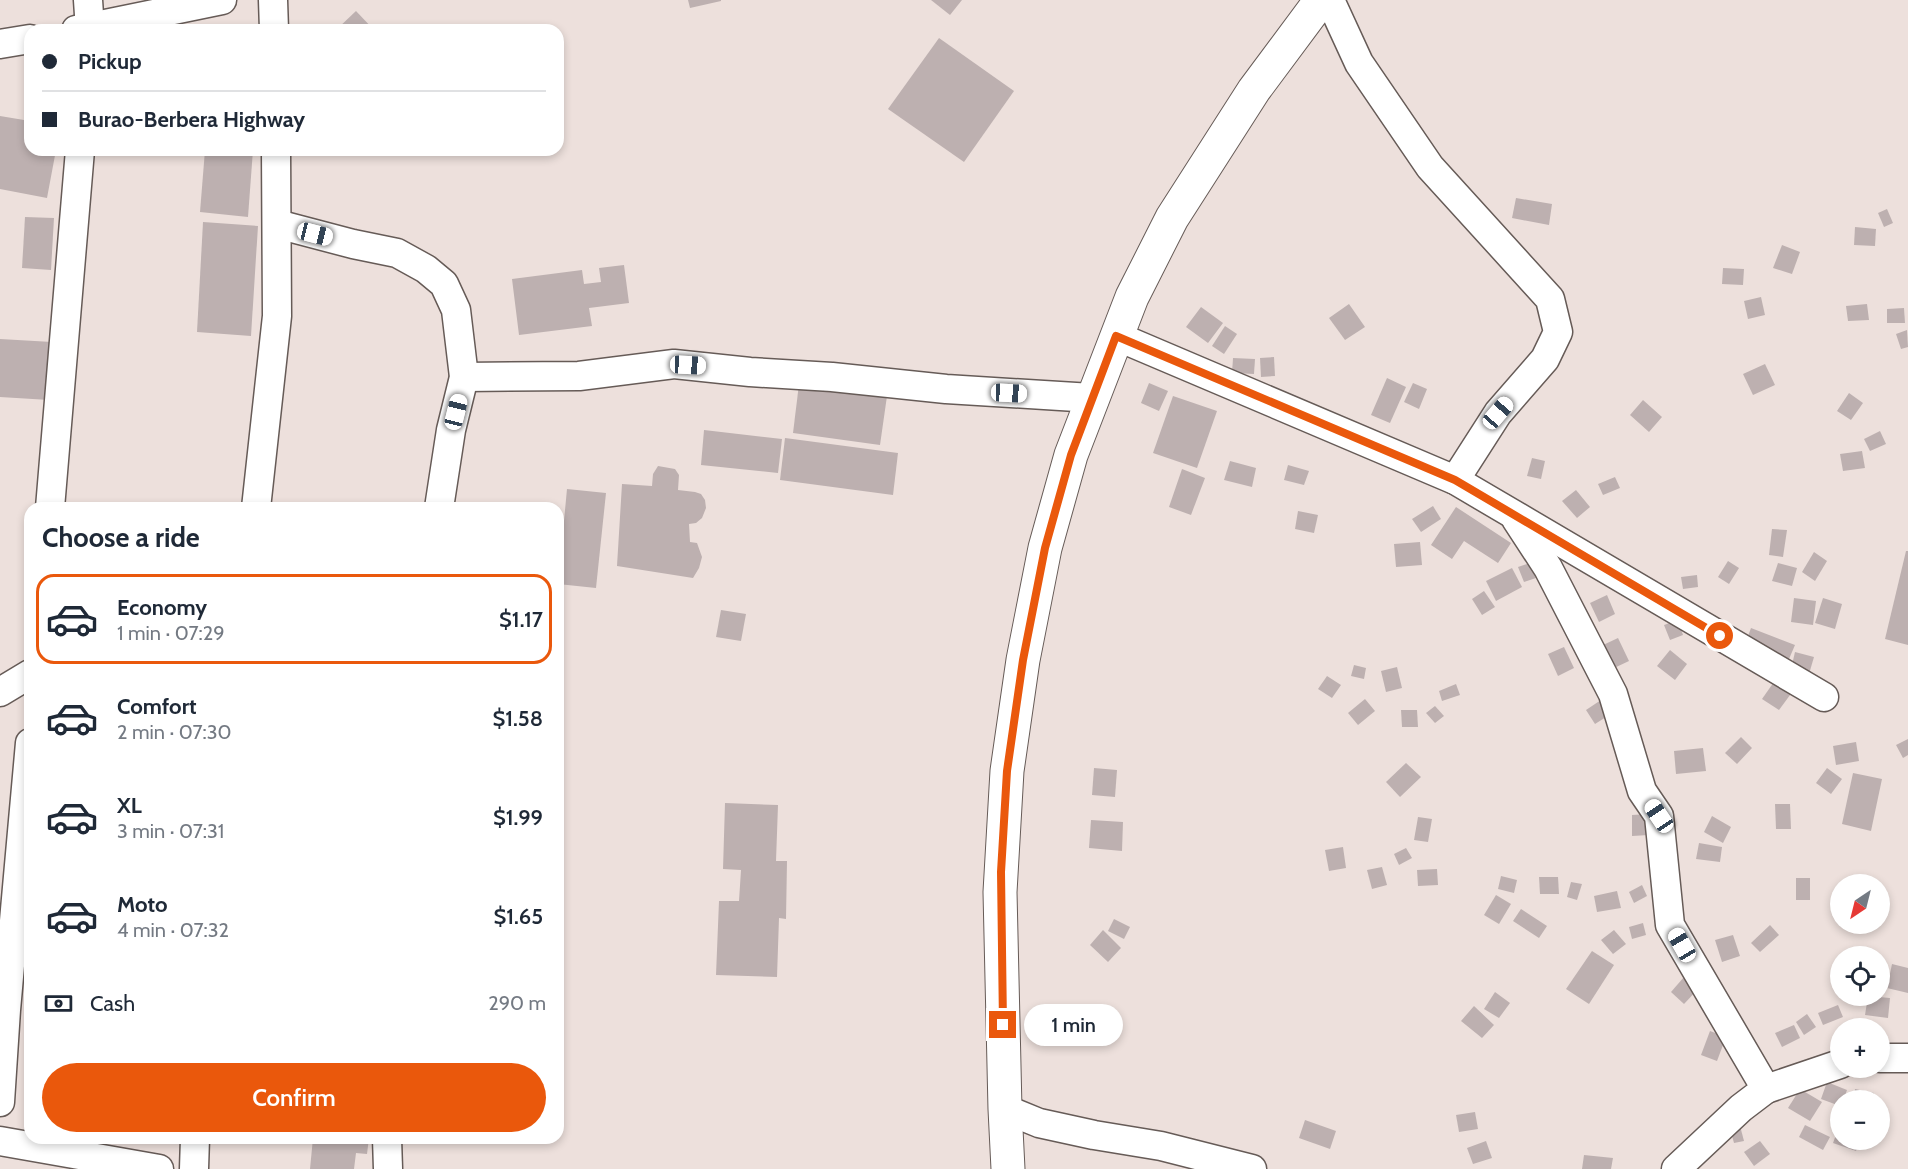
<!DOCTYPE html>
<html lang="en">
<head>
<meta charset="utf-8">
<style>
	:root { --surface:#fff; --page:#f6f6f7; --text:#1f2937; --muted:#747a83; --line:#e0e1e3; --accent:#ea580c }
	body { margin:0; font-family:Cabin,sans-serif; background:var(--page); color:var(--text); height:100vh; display:flex; flex-direction:column; font-size:22px; white-space:nowrap }
	* { box-sizing:border-box; margin:0 }
	p { font-size:20px; color:var(--muted) }
	.icon { flex:none; width:33px; height:33px; fill:none; stroke:currentColor; stroke-width:2; stroke-linecap:round; stroke-linejoin:round }
	.map { position:relative; flex:1; overflow:hidden }
	.details { position:absolute; left:24px; top:502px; width:540px; height:642px; display:flex; flex-direction:column; background:var(--surface); border-radius:18px; box-shadow:0 3px 9px #0003 }
	.details>* { flex:none }
	.top-card { position:absolute; left:24px; top:24px; width:540px; height:132px; border-radius:18px; box-shadow:0 3px 9px #0003; display:grid; align-content:center; height:132px; padding:0 18px; background:var(--surface) }
	.needle { width:39px; rotate:215deg }
	.fabs { position:absolute; left:1830px; top:874px; display:grid; gap:12px }
	.fabs a { display:grid; place-items:center; width:60px; height:60px; border-radius:50%; background:var(--surface); box-shadow:0 3px 9px #0003; font-size:30px }
	.end { position:absolute; width:27px; height:27px; margin:-14px; border:8px solid #ea580c; background:#fff; box-shadow:0 0 0 3px #fff }
	.from { border-radius:50% }
	.bubble { position:absolute; height:42px; border-radius:21px; background:var(--surface); box-shadow:0 3px 9px #0003; font-size:20px; font-weight:600; line-height:42px; text-align:center }
	.car { position:absolute; width:18px; height:36px; margin:-18px -9px; border-radius:8px; box-shadow:0 0 4px 2px #0007; background:linear-gradient(#fff 24%,#345 0 40%,#fff 0 76%,#345 0 86%,#fff 0) }
	.top-card b { display:flex; align-items:center; gap:21px; height:57px; font-size:22px }
	.top-card b+b { border-top:2px solid var(--line) }
	.top-card i { width:15px; height:15px; background:var(--text) }
	ul { padding:0; list-style:none }
	li { display:flex; align-items:center; gap:18px; height:90px; margin:0 12px 9px; padding:0 6px; border:3px solid transparent; border-radius:18px }
	li div { flex:1 }
	li b { display:block; font-size:22px }
	li em { font-style:normal; font-weight:600 }
	li.on { border-color:var(--accent) }
	li>.icon { width:54px; height:54px; stroke-width:1.5 }
	h2 { padding:0 18px; font-size:27px; line-height:72px }
	.pay { display:flex; align-items:center; gap:15px; height:66px; padding:0 18px; font-size:22px }
	.pay p { margin-inline-start:auto }
	.action { display:flex; gap:12px; margin-top:auto; padding:12px 18px }
	.action a { flex:1; height:69px; border-radius:36px; background:var(--accent); color:#fff; font-size:24px; font-weight:600; line-height:69px; text-align:center }
	.map>svg:first-child { display:block }
	.building { fill:#bdb0b0 }
	.lines { fill:none; stroke-linecap:round; stroke-linejoin:round }
	.street-casing { stroke:#665b57; stroke-width:31 }
	.highway-casing { stroke:#665b57; stroke-width:35 }
	.street { stroke:#fff; stroke-width:28 }
	.highway { stroke:#fff; stroke-width:33 }
	.route { stroke:#ea580c; stroke-width:8 }
</style>
</head>
<body>
<div class="map">
<svg width="1908" height="1169" viewBox="0 0 1908 1169">
	<rect width="100%" height="100%" fill="#ede0dc"/>
	<g class="building">
		<path d="M688,0H721V1L690,8Z"/>
		<path d="M931,0H962L950,15Z"/>
		<path d="M356,11L374,30H336Z"/>
		<path d="M939,38L1014,91L964,162L888,109Z"/>
		<path d="M0,116L30,121V150H56L47,198L0,189Z"/>
		<path d="M205,150H253L248,217L200,212Z"/>
		<path d="M1516,198L1552,204L1549,225L1512,218Z"/>
		<path d="M1887,209L1893,223L1884,227L1878,213Z"/>
		<path d="M25,217L54,218L51,270L22,268Z"/>
		<path d="M203,222L258,226L251,336L197,332Z"/>
		<path d="M1855,227L1876,229L1875,246L1854,245Z"/>
		<path d="M1782,245L1800,252L1792,274L1773,268Z"/>
		<path d="M624,265L629,303L589,308L592,326L519,335L512,279L582,270L584,284L601,282L599,268Z"/>
		<path d="M1723,268L1744,269L1743,285L1722,284Z"/>
		<path d="M1761,297L1765,315L1748,319L1744,301Z"/>
		<path d="M1349,304L1365,327L1345,340L1329,318Z"/>
		<path d="M1867,304L1869,320L1848,321L1846,306Z"/>
		<path d="M1201,307L1223,323L1208,343L1186,327Z"/>
		<path d="M1904,308L1905,323H1887V309Z"/>
		<path d="M1225,326L1237,334L1224,354L1212,346Z"/>
		<path d="M1907,330L1908,347L1901,349L1896,334Z"/>
		<path d="M0,339L52,342L49,400L0,397Z"/>
		<path d="M1274,357L1275,376L1261,377L1260,358Z"/>
		<path d="M1233,358L1255,359L1254,374L1232,373Z"/>
		<path d="M1765,364L1775,385L1753,395L1743,374Z"/>
		<path d="M1387,378L1406,387L1390,423L1371,415Z"/>
		<path d="M1149,383L1168,391L1159,411L1141,403Z"/>
		<path d="M1413,383L1427,389L1419,409L1404,402Z"/>
		<path d="M799,384L887,396L880,445L793,433Z"/>
		<path d="M1849,393L1863,403L1851,420L1837,411Z"/>
		<path d="M1173,396L1217,411L1197,468L1153,453Z"/>
		<path d="M1643,400L1662,417L1649,432L1630,415Z"/>
		<path d="M704,430L782,439L778,473L701,465Z"/>
		<path d="M1880,431L1886,444L1870,451L1864,439Z"/>
		<path d="M785,438L898,453L893,495L780,480Z"/>
		<path d="M1862,451L1865,468L1843,471L1840,454Z"/>
		<path d="M1532,458L1545,461L1541,479L1527,476Z"/>
		<path d="M1230,461L1256,468L1252,487L1224,480Z"/>
		<path d="M1288,465L1309,471L1304,485L1284,480Z"/>
		<path d="M658,466L675,469L679,475L678,490L695,492L701,494L705,500L706,508L702,518L696,523L689,524L690,542L697,543L702,557L699,568L693,578L617,566L622,484L652,486L653,474Z"/>
		<path d="M1182,469L1205,478L1191,515L1169,507Z"/>
		<path d="M1615,477L1620,488L1603,495L1598,484Z"/>
		<path d="M567,489L606,493L596,588L558,584Z"/>
		<path d="M1576,490L1590,507L1577,518L1562,501Z"/>
		<path d="M1433,506L1441,519L1421,532L1412,519Z"/>
		<path d="M1456,507L1511,543L1498,563L1464,541L1452,559L1431,545Z"/>
		<path d="M1298,511L1318,515L1314,533L1295,529Z"/>
		<path d="M1772,529L1787,530L1783,557L1769,555Z"/>
		<path d="M1420,542L1422,565L1396,567L1394,544Z"/>
		<path d="M1906,551H1908V645L1885,639Z"/>
		<path d="M1814,552L1827,561L1815,581L1802,572Z"/>
		<path d="M1728,561L1739,568L1729,584L1718,577Z"/>
		<path d="M1530,563L1536,578L1524,582L1518,567Z"/>
		<path d="M1778,563L1797,568L1792,586L1772,581Z"/>
		<path d="M1512,568L1522,587L1496,601L1486,581Z"/>
		<path d="M1697,575L1698,587L1683,589L1681,577Z"/>
		<path d="M1484,591L1495,607L1482,615L1472,599Z"/>
		<path d="M1607,595L1615,614L1599,622L1590,603Z"/>
		<path d="M1794,598L1816,601L1813,625L1791,622Z"/>
		<path d="M1823,598L1842,604L1835,629L1815,623Z"/>
		<path d="M721,610L746,614L741,641L716,637Z"/>
		<path d="M1678,620L1683,635L1670,640L1664,625Z"/>
		<path d="M1751,628L1795,645L1789,659L1745,644Z"/>
		<path d="M1618,638L1629,661L1612,669L1601,646Z"/>
		<path d="M1564,647L1574,668L1558,676L1548,654Z"/>
		<path d="M1670,650L1687,664L1675,680L1657,666Z"/>
		<path d="M1795,652L1814,657L1809,674L1791,669Z"/>
		<path d="M1354,665L1366,668L1364,679L1351,676Z"/>
		<path d="M1397,667L1402,688L1386,692L1381,671Z"/>
		<path d="M1327,676L1341,685L1332,698L1318,689Z"/>
		<path d="M1776,679L1793,691L1779,710L1762,699Z"/>
		<path d="M1456,684L1460,695L1442,701L1439,691Z"/>
		<path d="M1604,698L1614,712L1595,724L1586,710Z"/>
		<path d="M1365,699L1375,711L1358,725L1348,713Z"/>
		<path d="M1435,706L1444,716L1435,723L1426,713Z"/>
		<path d="M1401,710H1417L1418,727H1402Z"/>
		<path d="M1741,737L1752,748L1737,764L1725,753Z"/>
		<path d="M1908,739V755L1903,758L1896,745Z"/>
		<path d="M1856,742L1859,761L1836,765L1833,746Z"/>
		<path d="M1703,748L1706,771L1676,774L1674,751Z"/>
		<path d="M1406,763L1421,777L1400,797L1386,782Z"/>
		<path d="M1094,768L1117,770L1115,797L1092,795Z"/>
		<path d="M1827,768L1842,779L1831,794L1816,783Z"/>
		<path d="M1853,773L1882,779L1871,831L1842,824Z"/>
		<path d="M725,803L778,805L776,861H787L786,919L779,918L777,977L716,975L719,901H739L741,870L723,869Z"/>
		<path d="M1775,804H1790L1791,829H1776Z"/>
		<path d="M1648,814L1649,835L1632,836V815Z"/>
		<path d="M1712,816L1731,827L1723,843L1704,832Z"/>
		<path d="M1418,817L1432,819L1428,842L1414,840Z"/>
		<path d="M1091,820L1123,822L1122,851L1089,848Z"/>
		<path d="M1699,843L1722,847L1720,862L1696,859Z"/>
		<path d="M1343,847L1346,868L1329,871L1325,850Z"/>
		<path d="M1406,848L1412,858L1399,865L1394,854Z"/>
		<path d="M1382,867L1387,885L1372,889L1367,870Z"/>
		<path d="M1437,869L1438,885L1418,886L1417,870Z"/>
		<path d="M1501,876L1517,880L1514,893L1498,889Z"/>
		<path d="M1539,877H1558L1559,894H1540Z"/>
		<rect x="1796" y="878" width="14" height="22"/>
		<path d="M1571,882L1582,884L1577,900L1567,897Z"/>
		<path d="M1642,885L1647,896L1634,903L1629,892Z"/>
		<path d="M1617,891L1621,908L1597,912L1594,896Z"/>
		<path d="M1496,895L1511,904L1499,924L1484,915Z"/>
		<path d="M1521,909L1547,926L1539,938L1513,921Z"/>
		<path d="M1114,919L1130,927L1124,939L1108,931Z"/>
		<path d="M1643,923L1646,935L1632,939L1629,927Z"/>
		<path d="M1770,925L1779,935L1760,952L1751,943Z"/>
		<path d="M1103,930L1121,948L1108,962L1090,945Z"/>
		<path d="M1614,930L1626,944L1613,954L1601,940Z"/>
		<path d="M1733,935L1740,956L1722,962L1715,940Z"/>
		<path d="M1592,951L1614,965L1589,1004L1566,989Z"/>
		<path d="M1892,964L1908,968V993L1887,988Z"/>
		<path d="M1684,977L1698,989L1684,1004L1671,992Z"/>
		<path d="M1495,992L1510,1003L1499,1018L1484,1009Z"/>
		<path d="M1868,996L1890,998L1888,1018L1865,1015Z"/>
		<path d="M1838,1005L1843,1017L1823,1025L1818,1013Z"/>
		<path d="M1474,1006L1494,1025L1482,1038L1461,1021Z"/>
		<path d="M1807,1014L1816,1027L1804,1035L1796,1022Z"/>
		<path d="M1794,1025L1800,1038L1782,1047L1775,1033Z"/>
		<path d="M1710,1031L1726,1037L1717,1061L1701,1055Z"/>
		<path d="M1827,1082L1847,1090L1843,1101H1840V1106L1821,1099Z"/>
		<path d="M1800,1089L1822,1102L1810,1121L1788,1108Z"/>
		<path d="M1855,1089L1874,1093L1872,1101H1853Z"/>
		<path d="M1475,1112L1478,1129L1459,1132L1456,1115Z"/>
		<path d="M1305,1120L1336,1131L1330,1149L1299,1138Z"/>
		<path d="M1739,1122L1744,1141L1734,1143L1729,1125Z"/>
		<path d="M1840,1124V1140H1860L1856,1151L1833,1143Z"/>
		<path d="M1805,1125L1830,1137L1823,1150L1799,1137Z"/>
		<path d="M313,1138H369L367,1154L356,1153L354,1169H310Z"/>
		<path d="M1486,1141L1492,1158L1473,1164L1467,1148Z"/>
		<path d="M1760,1141L1770,1154L1754,1166L1744,1152Z"/>
		<path d="M1584,1155L1613,1158L1611,1169H1582Z"/>
	</g>
	<g class="lines">
		<defs>
			<g id="street">
				<path d="M88,0L90,30"/>
				<path d="M273,0L274,30"/>
				<path d="M1330,0L1359,63L1430,167L1550,299L1558,332L1545,359L1498,413L1455,480"/>
				<path d="M76,30L222,0"/>
				<path d="M0,44L30,39"/>
				<path d="M277,224L353,244L397,253L426,269L444,284L456,310L464,377L451,430L439,508"/>
				<path d="M1116,336L1455,480L1824,697"/>
				<path d="M464,377L579,376L674,364L750,372L832,377L946,389L1092,398"/>
				<path d="M50,508L80,150"/>
				<path d="M256,508L277,316L276,150"/>
				<path d="M1516,519L1548,568L1613,694L1642,791L1659,816L1670,925L1766,1089L1741,1108L1676,1169"/>
				<path d="M0,692L30,674"/>
				<path d="M1880,1058H1908"/>
				<path d="M1766,1089L1840,1064"/>
				<path d="M0,1102L6,1010L30,743"/>
				<path d="M1005,1109L1039,1123L1094,1135L1161,1146L1252,1169"/>
				<path d="M387,1138L388,1169"/>
				<path d="M0,1141L159,1169"/>
				<path d="M194,1169L195,1138"/>
			</g>
			<path id="highway" d="M1008,1169L1005,1109L1000,892L1007,771L1023,660L1045,548L1071,455L1132,297L1172,218L1254,90L1321,0"/>
		</defs>
		<use href="#street" class="street-casing"/>
		<use href="#highway" class="highway-casing"/>
		<use href="#street" class="street"/>
		<use href="#highway" class="highway"/>
	</g>
	<g class="lines">
		<path class="route" d="M1003,1025L1001,872L1007,771L1023,660L1045,548L1071,455L1116,336L1455,480L1720,636"/>
	</g>
</svg>
<div class="fabs">
<a><svg class="needle" viewBox="-14 -14 28 28"><path d="M0-13l5 13h-10z" fill="#e53935"/><path d="M0 13l5-13h-10z" fill="#747a83"/></svg></a>
<a><svg class="icon" aria-label="locate" viewBox="0 0 24 24"><circle cx="12" cy="12" r="6"/><path d="M12 2v4M12 18v4M2 12h4M18 12h4"/></svg></a>
<a>+</a>
<a>−</a>
</div>
<i class="end from" style="left:1720px;top:636px"></i>
<i class="end" style="left:1003px;top:1025px"></i>
<div class="bubble" style="left:1024px;top:1004px;width:99px">1 min</div>
<i class="car" style="left:315px;top:234px;rotate:104deg"></i>
<i class="car" style="left:688px;top:365px;rotate:93deg"></i>
<i class="car" style="left:1009px;top:393px;rotate:93deg"></i>
<i class="car" style="left:456px;top:412px;rotate:14deg"></i>
<i class="car" style="left:1498px;top:413px;rotate:41deg"></i>
<i class="car" style="left:1659px;top:816px;rotate:326deg"></i>
<i class="car" style="left:1682px;top:945px;rotate:330deg"></i>
<div class="top-card">
<b><i class="from"></i>Pickup</b>
<b><i></i>Burao-Berbera Highway</b>
</div>
<section class="details">
<h2>Choose a ride</h2>
<ul>
<li class="on"><svg class="icon" aria-label="car" viewBox="0 0 24 24"><path d="M5 17H2v-5l4-1 3-4h7l3 4 3 1v5h-3M9 17h6M6 11h13"/><circle cx="7" cy="17" r="2"/><circle cx="17" cy="17" r="2"/></svg><div><b>Economy</b><p>1 min · 07:29</p></div><em>$1.17</em></li>
<li><svg class="icon" aria-label="car" viewBox="0 0 24 24"><path d="M5 17H2v-5l4-1 3-4h7l3 4 3 1v5h-3M9 17h6M6 11h13"/><circle cx="7" cy="17" r="2"/><circle cx="17" cy="17" r="2"/></svg><div><b>Comfort</b><p>2 min · 07:30</p></div><em>$1.58</em></li>
<li><svg class="icon" aria-label="car" viewBox="0 0 24 24"><path d="M5 17H2v-5l4-1 3-4h7l3 4 3 1v5h-3M9 17h6M6 11h13"/><circle cx="7" cy="17" r="2"/><circle cx="17" cy="17" r="2"/></svg><div><b>XL</b><p>3 min · 07:31</p></div><em>$1.99</em></li>
<li><svg class="icon" aria-label="car" viewBox="0 0 24 24"><path d="M5 17H2v-5l4-1 3-4h7l3 4 3 1v5h-3M9 17h6M6 11h13"/><circle cx="7" cy="17" r="2"/><circle cx="17" cy="17" r="2"/></svg><div><b>Moto</b><p>4 min · 07:32</p></div><em>$1.65</em></li>
</ul>
<div class="pay"><svg class="icon" aria-label="cash" viewBox="0 0 24 24"><path d="M3 7h18v10H3z"/><circle cx="12" cy="12" r="2"/></svg>Cash<p>290 m</p></div>
<div class="action"><a>Confirm</a></div>
</section>
</div>
</body>
</html>
